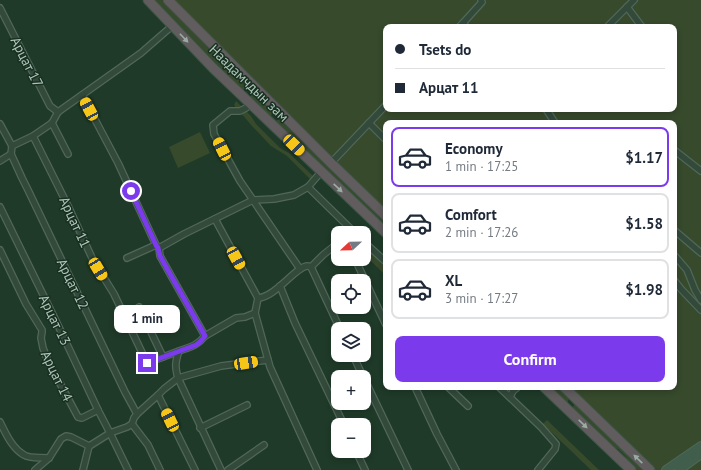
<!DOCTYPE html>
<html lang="en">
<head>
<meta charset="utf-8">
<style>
	:root { --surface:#fff; --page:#f6f6f7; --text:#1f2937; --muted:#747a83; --line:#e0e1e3; --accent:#7c3aed }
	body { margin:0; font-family:"PT Sans",sans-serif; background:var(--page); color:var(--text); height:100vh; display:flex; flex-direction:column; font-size:15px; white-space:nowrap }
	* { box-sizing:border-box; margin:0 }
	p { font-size:13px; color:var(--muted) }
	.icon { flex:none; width:22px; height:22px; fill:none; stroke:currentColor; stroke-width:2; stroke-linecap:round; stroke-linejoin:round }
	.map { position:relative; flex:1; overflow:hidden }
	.details { position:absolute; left:383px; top:120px; width:294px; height:270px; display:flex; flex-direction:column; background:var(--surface); border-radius:8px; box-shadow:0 2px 6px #0003 }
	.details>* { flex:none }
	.banner { position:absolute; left:383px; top:24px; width:294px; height:88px; border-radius:8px; box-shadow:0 2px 6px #0003; display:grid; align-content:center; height:88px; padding:0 12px; background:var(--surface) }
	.needle { width:26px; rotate:248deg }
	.controls { position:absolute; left:331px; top:226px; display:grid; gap:8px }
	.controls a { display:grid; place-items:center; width:40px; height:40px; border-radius:8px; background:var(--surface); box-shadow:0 2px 6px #0003; font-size:20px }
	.end { position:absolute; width:18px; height:18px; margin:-9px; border:5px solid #7c3aed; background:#fff; box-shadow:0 0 0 2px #fff }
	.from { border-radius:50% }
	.bubble { position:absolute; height:28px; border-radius:8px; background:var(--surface); box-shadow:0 2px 6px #0003; font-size:13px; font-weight:800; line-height:28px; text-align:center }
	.car { position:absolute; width:12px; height:24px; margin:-12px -6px; border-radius:5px; box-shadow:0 0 3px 1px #0007; background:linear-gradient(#f5c518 24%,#345 0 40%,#f5c518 0 76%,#345 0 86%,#f5c518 0) }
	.banner b { display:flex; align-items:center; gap:14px; height:38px; font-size:15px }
	.banner b+b { border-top:1px solid var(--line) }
	.banner i { width:10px; height:10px; background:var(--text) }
	ul { padding:7px 0 0; list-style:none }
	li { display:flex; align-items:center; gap:12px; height:60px; margin:0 8px 6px; padding:0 4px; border:2px solid var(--line); border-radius:8px }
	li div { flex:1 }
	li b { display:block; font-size:15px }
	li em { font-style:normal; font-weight:800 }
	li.current { border-color:var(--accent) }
	li>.icon { width:36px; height:36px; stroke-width:1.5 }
	.button { display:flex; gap:8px; margin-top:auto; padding:8px 12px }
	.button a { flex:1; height:46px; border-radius:8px; background:var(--accent); color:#fff; font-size:16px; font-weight:800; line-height:46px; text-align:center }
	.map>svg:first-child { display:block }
	.green { fill:#374a2c; fill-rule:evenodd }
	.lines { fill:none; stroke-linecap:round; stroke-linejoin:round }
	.minor-casing { stroke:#506859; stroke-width:8 }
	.secondary-casing { stroke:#506859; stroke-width:10 }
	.trunk-casing { stroke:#3d5546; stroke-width:11 }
	.minor { stroke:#334a3b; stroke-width:5.5 }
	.secondary { stroke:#415e4c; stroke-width:8 }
	.trunk { stroke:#615d5f; stroke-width:9 }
	.oneway { fill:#9aaca1 }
	.route { stroke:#7c3aed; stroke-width:5 }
	.labels { text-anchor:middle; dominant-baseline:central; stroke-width:3; stroke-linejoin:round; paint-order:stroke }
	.street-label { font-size:14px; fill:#adc7b7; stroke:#182f21 }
</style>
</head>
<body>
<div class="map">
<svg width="701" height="470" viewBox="0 0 701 470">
	<rect width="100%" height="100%" fill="#1f3a28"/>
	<g class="green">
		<path d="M155,0H162L246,87V90H242Z"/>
		<path d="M170,0H701V470H636L626,460V457L618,449L614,448L573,409V407L574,405L569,399L567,403L550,387H674V123H386V216ZM386,27H674V109H386Z"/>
		<path d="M252,92L274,114L271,115L270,116L248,96L251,95Z"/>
		<path d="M236,101L251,116L256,124L280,148L289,153L313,176L310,179L287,156L271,146L252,126L234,105Z"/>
		<path d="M277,120H279L282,122L386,222L382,225L276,124V121Z"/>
		<path d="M200,132L210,153L178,168L169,147Z"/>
		<path d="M368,249L386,265V276L364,254Z"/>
		<path d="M547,420L599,470H591L543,424Z"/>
	</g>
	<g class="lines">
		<defs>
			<g id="minor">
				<path d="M627,7L642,27"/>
				<path d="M0,8L50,106L58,112"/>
				<path d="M463,23L482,2L481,0"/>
				<path d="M459,27L463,23L466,27"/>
				<path d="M607,27L634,0"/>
				<path d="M246,108L240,111H230L213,125L214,134L240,181L300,269"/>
				<path d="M546,109L555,123"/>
				<path d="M52,123L68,154"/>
				<path d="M369,123L386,140"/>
				<path d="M0,124L12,146"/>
				<path d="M33,136L68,206L93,260L114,294L147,363L179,351"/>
				<path d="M674,150L701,171"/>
				<path d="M11,154L22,178L28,190L125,392L137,414"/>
				<path d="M0,161L11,154L12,146L33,136L52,123L58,112L141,53L172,26"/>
				<path d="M331,163L386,105"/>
				<path d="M308,187L355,233"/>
				<path d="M0,207L56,321L98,410L110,433L128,470"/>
				<path d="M215,219L258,298L255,313L270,367L317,470"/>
				<path d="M674,230L701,253"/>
				<path d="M364,242L386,262"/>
				<path d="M159,248L184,234L253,200L274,199L294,195L308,187L321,172"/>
				<path d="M0,250L26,304L42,330V332L41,338L43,348L48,361L78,417L82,418L98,410"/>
				<path d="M674,255L687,270L695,290L701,300"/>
				<path d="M127,258L156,245"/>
				<path d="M355,259L386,325"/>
				<path d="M311,267L340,329"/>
				<path d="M311,267L323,255L338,243"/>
				<path d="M674,280L681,289L701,310"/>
				<path d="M280,286L295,323L344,425"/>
				<path d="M258,298C276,297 297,265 308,266C309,266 310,267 311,267"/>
				<path d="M139,307L163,357"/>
				<path d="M205,336L236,318L245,317L255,313"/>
				<path d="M353,355L363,377"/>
				<path d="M364,378L408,470"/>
				<path d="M415,387L437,434L456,470"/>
				<path d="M448,387L468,406"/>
				<path d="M499,387L541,427L556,444L555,449L538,470"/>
				<path d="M158,395L195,470"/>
				<path d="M510,397L513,391L518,387"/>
				<path d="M0,422C6,434 12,448 24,455C30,459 41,457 49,458"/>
				<path d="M132,424L148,445L160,470"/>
				<path d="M200,428L247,405"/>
				<path d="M356,451L365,470"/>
				<path d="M35,470L49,458L61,439L66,436L71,437L89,446L91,445L110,433L127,427L132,424L134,418L137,414L158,395L164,389L173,382L178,378C175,367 175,362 179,351C190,347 197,346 205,336L160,256L159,248L156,245L118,163L82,95"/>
				<path d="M83,470L89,446"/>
				<path d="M221,470L178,378L221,366L268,360"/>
				<path d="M228,470L264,445"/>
			</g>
			<g id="secondary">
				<path d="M666,470L701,446"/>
				<path d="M679,470L701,454"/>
			</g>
			<g id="trunk">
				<path d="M148,0L213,68L386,233"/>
				<path d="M168,0L331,163L386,216"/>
				<path d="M544,387L631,470"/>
				<path d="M564,387L650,470"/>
			</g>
		</defs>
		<use href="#minor" class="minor-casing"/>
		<use href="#secondary" class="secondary-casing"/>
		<use href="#trunk" class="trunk-casing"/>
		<use href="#minor" class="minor"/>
		<use href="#secondary" class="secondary"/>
		<use href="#trunk" class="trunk"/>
	</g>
	<defs><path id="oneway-solid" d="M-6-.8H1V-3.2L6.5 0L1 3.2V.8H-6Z"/></defs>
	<g class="oneway">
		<use href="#oneway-solid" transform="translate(184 38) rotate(46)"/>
		<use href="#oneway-solid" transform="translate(338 188) rotate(43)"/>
		<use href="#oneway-solid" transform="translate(583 424) rotate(44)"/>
		<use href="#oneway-solid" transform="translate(638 459) rotate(-136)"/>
	</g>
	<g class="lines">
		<path class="route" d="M131,191L156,245L158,248L160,256L205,336L200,342L196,345L147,363"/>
	</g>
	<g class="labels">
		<g class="street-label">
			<text transform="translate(27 62) rotate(63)">Арцат 17</text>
			<text transform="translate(249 83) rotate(44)">Наадамчдын зам</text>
			<text transform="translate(75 222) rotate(65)">Арцат 11</text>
			<text transform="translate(73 284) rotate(64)">Арцат 12</text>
			<text transform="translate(55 320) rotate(64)">Арцат 13</text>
			<text transform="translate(57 376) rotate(64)">Арцат 14</text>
		</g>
	</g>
</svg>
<div class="controls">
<a><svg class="needle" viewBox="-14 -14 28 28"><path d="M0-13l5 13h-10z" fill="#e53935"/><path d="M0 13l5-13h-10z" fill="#747a83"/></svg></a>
<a><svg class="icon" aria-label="locate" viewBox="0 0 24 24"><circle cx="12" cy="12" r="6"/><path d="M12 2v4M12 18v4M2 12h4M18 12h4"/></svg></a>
<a><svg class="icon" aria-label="layers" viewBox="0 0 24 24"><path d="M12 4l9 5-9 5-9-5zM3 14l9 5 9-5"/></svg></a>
<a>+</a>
<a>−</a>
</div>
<i class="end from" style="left:131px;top:191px"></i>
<i class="end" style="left:147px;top:363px"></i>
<div class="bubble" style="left:114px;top:305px;width:66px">1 min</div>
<i class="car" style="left:89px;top:109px;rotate:332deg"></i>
<i class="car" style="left:294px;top:145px;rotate:134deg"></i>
<i class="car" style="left:222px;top:149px;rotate:333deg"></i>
<i class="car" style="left:236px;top:258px;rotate:151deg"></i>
<i class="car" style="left:98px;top:269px;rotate:149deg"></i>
<i class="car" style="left:246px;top:363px;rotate:81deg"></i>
<i class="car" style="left:170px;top:420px;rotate:334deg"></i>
<div class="banner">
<b><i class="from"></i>Tsets do</b>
<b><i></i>Арцат 11</b>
</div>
<section class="details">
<ul>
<li class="current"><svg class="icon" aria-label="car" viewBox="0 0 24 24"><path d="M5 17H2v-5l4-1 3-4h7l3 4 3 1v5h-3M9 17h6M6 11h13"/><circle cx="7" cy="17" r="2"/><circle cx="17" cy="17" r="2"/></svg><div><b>Economy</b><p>1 min · 17:25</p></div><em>$1.17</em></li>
<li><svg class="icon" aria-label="car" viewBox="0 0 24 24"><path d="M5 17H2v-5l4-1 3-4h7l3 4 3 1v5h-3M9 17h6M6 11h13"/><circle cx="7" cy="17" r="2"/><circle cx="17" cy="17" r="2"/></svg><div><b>Comfort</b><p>2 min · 17:26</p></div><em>$1.58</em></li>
<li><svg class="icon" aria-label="car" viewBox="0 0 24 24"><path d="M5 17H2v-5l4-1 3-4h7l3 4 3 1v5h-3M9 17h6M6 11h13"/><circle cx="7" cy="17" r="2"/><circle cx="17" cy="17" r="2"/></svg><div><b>XL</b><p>3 min · 17:27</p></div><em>$1.98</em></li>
</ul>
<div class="button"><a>Confirm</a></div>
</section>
</div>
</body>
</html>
